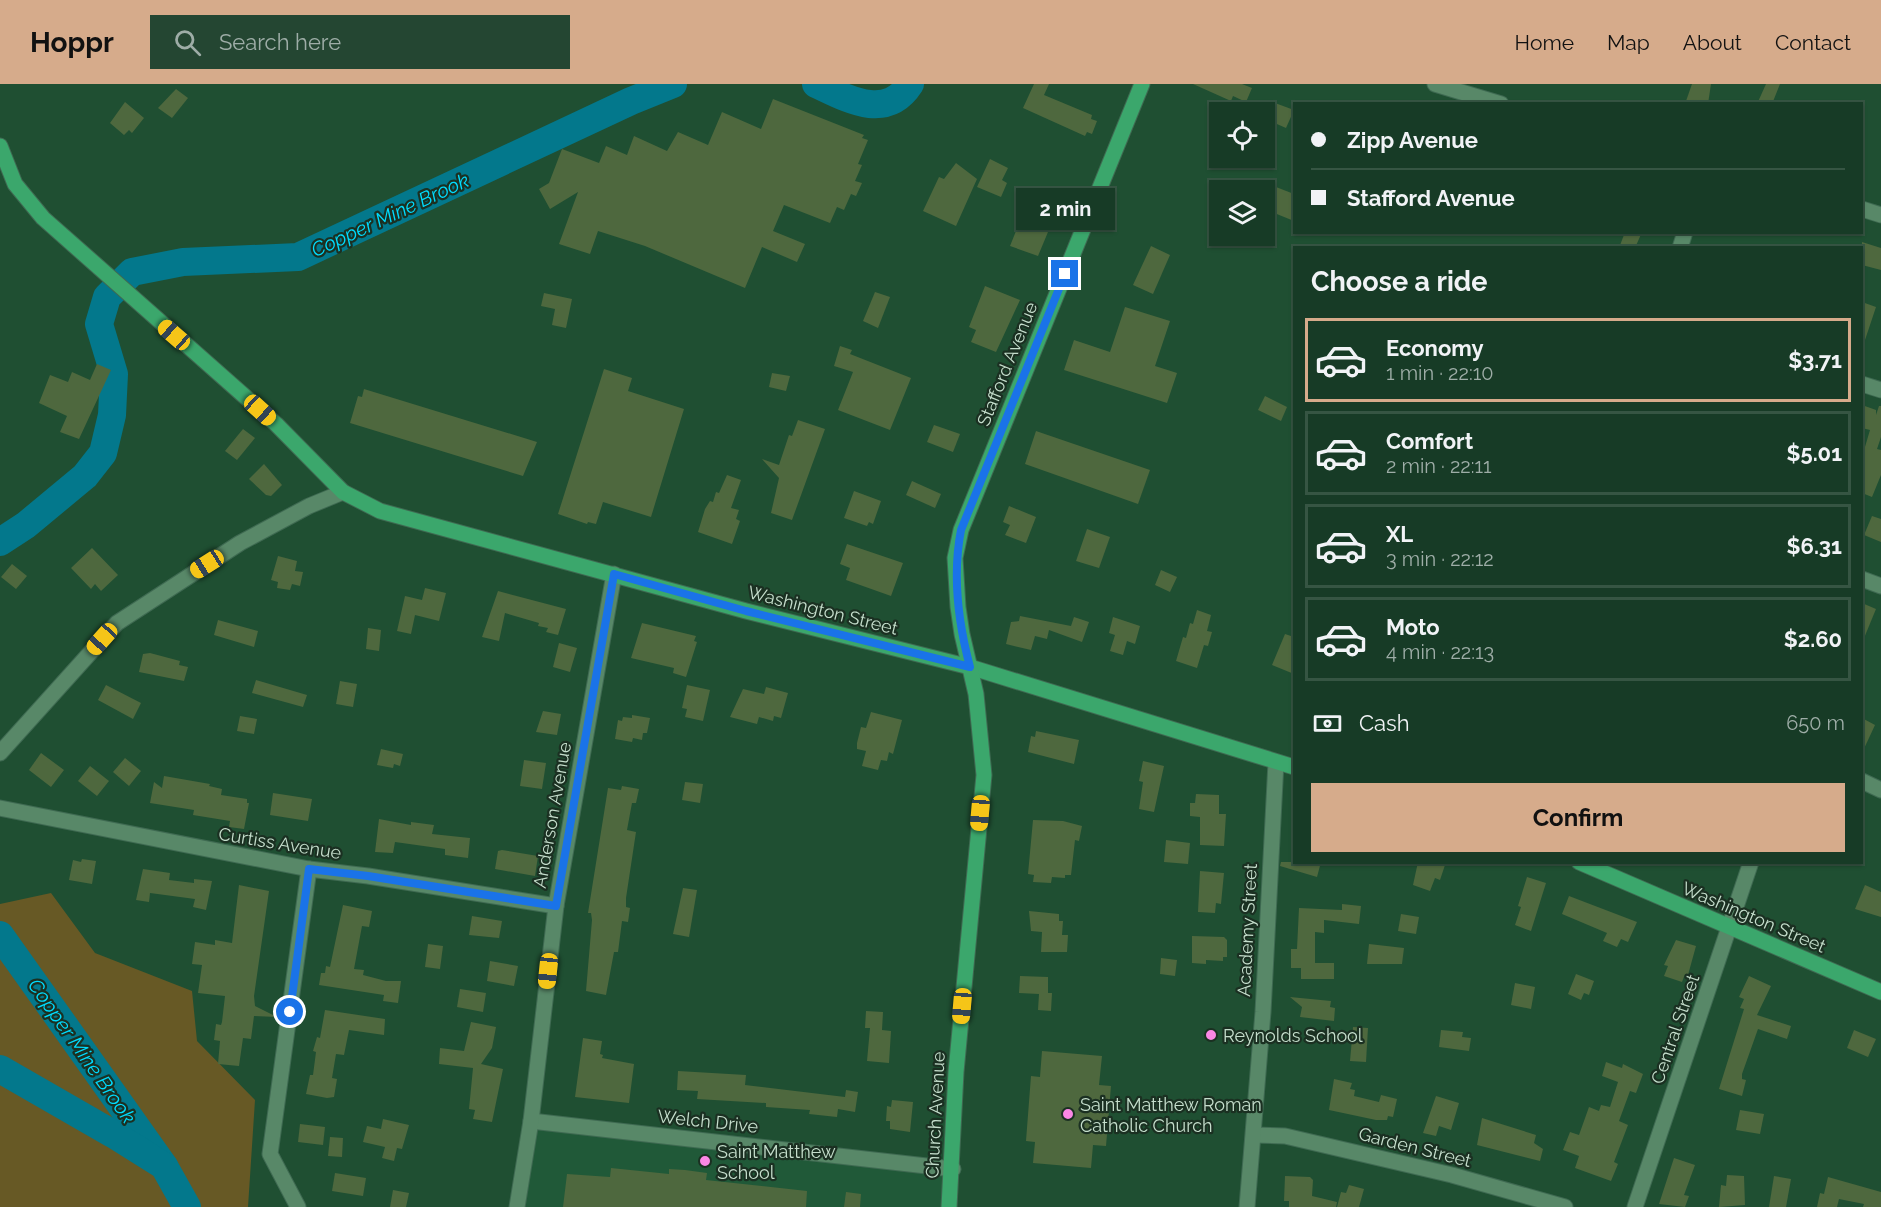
<!DOCTYPE html>
<html lang="en">
<head>
<meta charset="utf-8">
<style>
	:root { --surface:#173b26; --page:#244632; --text:#f1f3f6; --muted:#9eada7; --line:#365543; --accent:#d6ab8b }
	body { margin:0; font-family:Raleway,sans-serif; background:var(--page); color:var(--text); height:100vh; display:flex; flex-direction:column; font-size:22px; white-space:nowrap }
	* { box-sizing:border-box; margin:0 }
	p { font-size:20px; color:var(--muted) }
	.icon { flex:none; width:33px; height:33px; fill:none; stroke:currentColor; stroke-width:2; stroke-linecap:round; stroke-linejoin:round }
	.map { position:relative; flex:1; overflow:hidden }
	.sheet { position:absolute; left:1293px; top:162px; width:570px; height:618px; display:flex; flex-direction:column; background:var(--surface); border-radius:0px; box-shadow:0 2px 4px #0004,0 0 0 2px var(--line) }
	.sheet>* { flex:none }
	.top-card { position:absolute; left:1293px; top:18px; width:570px; height:132px; border-radius:0px; box-shadow:0 2px 4px #0004,0 0 0 2px var(--line); display:grid; align-content:center; height:132px; padding:0 18px; background:var(--surface) }
	.buttons { position:absolute; left:1209px; top:18px; display:grid; gap:12px }
	.buttons a { display:grid; place-items:center; width:66px; height:66px; border-radius:0px; background:var(--surface); box-shadow:0 2px 4px #0004,0 0 0 2px var(--line); font-size:30px }
	.end { position:absolute; width:27px; height:27px; margin:-14px; border:8px solid #1a73e8; background:#fff; box-shadow:0 0 0 3px #fff }
	.from { border-radius:50% }
	.bubble { position:absolute; height:42px; border-radius:0px; background:var(--surface); box-shadow:0 2px 4px #0004,0 0 0 2px var(--line); font-size:20px; font-weight:700; line-height:42px; text-align:center }
	.car { position:absolute; width:18px; height:36px; margin:-18px -9px; border-radius:8px; box-shadow:0 0 4px 2px #0007; background:linear-gradient(#f5c518 24%,#345 0 40%,#f5c518 0 76%,#345 0 86%,#f5c518 0) }
	.top-card b { display:flex; align-items:center; gap:21px; height:57px; font-size:22px }
	.top-card b+b { border-top:2px solid var(--line) }
	.top-card i { width:15px; height:15px; background:var(--text) }
	ul { padding:0; list-style:none }
	li { display:flex; align-items:center; gap:18px; height:84px; margin:0 12px 9px; padding:0 6px; border:3px solid var(--line); border-radius:0px }
	li div { flex:1 }
	li b { display:block; font-size:22px }
	li em { font-style:normal; font-weight:700 }
	li.selected { border-color:var(--accent) }
	li>.icon { width:54px; height:54px; stroke-width:1.5 }
	h2 { padding:0 18px; font-size:27px; line-height:72px }
	.pay { display:flex; align-items:center; gap:15px; height:66px; padding:0 18px; font-size:22px }
	.pay p { margin-inline-start:auto }
	.primary-button { display:flex; gap:12px; margin-top:auto; padding:12px 18px }
	.primary-button a { flex:1; height:69px; border-radius:0px; background:var(--accent); color:#111; font-size:24px; font-weight:700; line-height:69px; text-align:center }
	header { display:flex; align-items:center; gap:36px; box-sizing:border-box; height:84px; padding:0 30px; background:var(--accent); color:#111 }
	header strong { font-size:28px }
	nav { display:flex; gap:33px; margin-inline-start:auto; font-size:21px }
	.search { width:420px; height:54px; background:var(--page); display:flex; align-items:center; gap:15px; box-sizing:border-box; padding:0 21px; border-radius:0px; color:var(--muted); font-size:22px }
	.map>svg:first-child { display:block }
	.built { fill:#205938 }
	.green { fill:#675925 }
	.lines { fill:none; stroke-linecap:round; stroke-linejoin:round }
	.river { stroke:#03788c; stroke-width:28 }
	.building { fill:#4e683e }
	.minor-casing { stroke:#3f6a52; stroke-width:17 }
	.major-casing { stroke:#3f6a52; stroke-width:17 }
	.minor { stroke:#588868; stroke-width:15 }
	.major { stroke:#3ba76c; stroke-width:15 }
	.route { stroke:#1a73e8; stroke-width:8 }
	.poi-dot { fill:#fb87e5; stroke:#1b3022; stroke-width:2 }
	.labels { text-anchor:middle; dominant-baseline:central; stroke-width:4.5; stroke-linejoin:round; paint-order:stroke }
	.street-label { font-size:18px; fill:#c5decc; stroke:#1b3022 }
	.poi-label { font-size:18px; fill:#c5decc; stroke:#1b3022; text-anchor:start }
	.water-label { font-size:20px; font-style:italic; fill:#00dcff; stroke:#1b3022 }
</style>
</head>
<body>
<header>
<strong>Hoppr</strong>
<div class="search"><svg class="icon" aria-label="search" viewBox="0 0 24 24"><circle cx="10" cy="10" r="6"/><path d="M15 15l6 6"/></svg>Search here</div>
<nav><a>Home</a><a>Map</a><a>About</a><a>Contact</a></nav>
</header>
<div class="map">
<svg width="1881" height="1123" viewBox="0 0 1881 1123">
	<rect width="100%" height="100%" fill="#1f4f32"/>
	<path class="built" d="M531,1037L953,1085L949,1123H518Z"/>
	<path class="green" d="M51,809L95,869L192,907L197,957L255,1016L248,1123H0V820Z"/>
	<g class="lines">
		<g class="river">
			<path d="M816,0C848,15 886,37 910,0"/>
			<path d="M0,458L26,441L85,392L103,369L112,331L114,290L99,240L107,213L132,188L183,178L298,173L631,17L673,0"/>
			<path d="M0,851L164,1082"/>
			<path d="M0,985L113,1050L164,1082L187,1123"/>
		</g>
	</g>
	<g class="building">
		<path d="M1034,0H1049L1044,11L1092,31L1091,35L1097,37L1092,50L1087,48L1085,52L1023,24Z"/>
		<path d="M1193,0H1242L1252,4L1246,18L1233,12L1231,17Z"/>
		<path d="M1692,0H1711L1708,20L1686,17Z"/>
		<path d="M1766,0H1780L1772,20H1757Z"/>
		<path d="M176,5L188,14L172,34L158,24Z"/>
		<path d="M773,15L864,51L862,54L868,56L858,80L862,81L855,97L862,99L856,112L851,110L844,126L837,123L830,139L784,121L773,147L805,160L797,178L762,163L745,204L645,162L598,147L590,170L559,160L578,108L550,125L539,105L549,99L562,65L599,79L606,62L627,71L634,52L667,67L678,48L708,61L722,28L761,45Z"/>
		<path d="M125,18L144,34L132,49L129,46L124,51L110,39Z"/>
		<path d="M1275,19L1294,26L1286,44L1268,36Z"/>
		<path d="M990,75L1008,84L1002,96L1007,99L1001,113L977,103Z"/>
		<path d="M956,79L977,95L956,142L923,127L939,93L944,95Z"/>
		<path d="M1276,103L1294,110V137L1267,126Z"/>
		<path d="M1026,122L1053,136L1038,172L1010,162Z"/>
		<path d="M1625,148H1642L1635,164H1619Z"/>
		<path d="M1862,158L1881,164V186L1862,181Z"/>
		<path d="M1151,162L1170,171L1153,210L1133,201Z"/>
		<path d="M985,202L1020,216L996,268L971,258L976,246L969,243Z"/>
		<path d="M875,208L890,213L878,244L863,237Z"/>
		<path d="M544,209L572,215L566,244L552,241L555,225L541,222Z"/>
		<path d="M1862,218L1876,223L1864,259H1862Z"/>
		<path d="M1125,223L1170,237L1155,282L1177,289L1167,319L1064,286L1074,256L1110,268Z"/>
		<path d="M840,262L852,266L850,270L911,294L890,346L838,326L853,288L834,282Z"/>
		<path d="M97,280L111,286L79,355L60,348L67,332L39,319L50,291L68,298L72,288L90,296Z"/>
		<path d="M604,285L632,294L628,307L684,325L651,433L603,418L596,440L588,438L587,440L558,430Z"/>
		<path d="M772,289L790,292L786,307L769,303Z"/>
		<path d="M364,305L537,358L523,392L350,339L358,312L362,313Z"/>
		<path d="M1265,312L1287,323L1281,337L1258,326Z"/>
		<path d="M1862,321L1876,326V331L1879,322H1881V353L1877,365L1881,366V391L1872,413L1862,409V373L1870,346L1862,344Z"/>
		<path d="M798,336L825,345L792,436L771,429L779,394L762,375L779,381L789,351L792,352Z"/>
		<path d="M934,341L960,350L953,368L927,358Z"/>
		<path d="M243,345L255,354L237,376L225,367Z"/>
		<path d="M1036,347L1150,386L1138,420L1025,380Z"/>
		<path d="M264,380L282,401L271,412L266,411L249,395Z"/>
		<path d="M727,391L741,396L731,424L739,426L736,435L740,437L732,460L698,448L705,425L710,417L713,418L716,408L719,409Z"/>
		<path d="M912,397L941,410L935,424L906,411Z"/>
		<path d="M854,407L881,417L873,440L869,438L867,442L844,434Z"/>
		<path d="M1009,422L1036,433L1026,459L1005,451L1010,441L1003,438Z"/>
		<path d="M1872,432L1881,435V458L1864,451Z"/>
		<path d="M1087,445L1110,453L1099,484L1076,477Z"/>
		<path d="M847,460L903,479L891,512L846,496L850,484L840,480Z"/>
		<path d="M92,464L118,491L101,507L95,500L91,505L71,484Z"/>
		<path d="M278,472L297,477L295,487L303,488L300,502L292,500L290,506L277,504L278,498L271,496Z"/>
		<path d="M12,480L27,492L16,505L1,493Z"/>
		<path d="M1161,486L1177,493L1170,508L1155,501Z"/>
		<path d="M425,504L446,509L439,537L415,531L411,550L397,547L405,512L422,516Z"/>
		<path d="M498,507L566,525L558,551L546,548L548,544L538,542L539,539L505,529L499,557L482,553Z"/>
		<path d="M1862,519L1876,525L1862,559Z"/>
		<path d="M1197,526L1211,531L1207,547L1212,548L1208,562L1204,561L1197,584L1176,577L1183,553L1186,554L1190,539L1193,540Z"/>
		<path d="M1020,532L1071,542L1074,533L1089,538L1082,558L1049,546L1047,555L1035,552L1031,566L1006,560L1011,538L1019,537Z"/>
		<path d="M1113,533L1140,542L1135,560L1127,557L1123,571L1110,567L1115,551L1109,549Z"/>
		<path d="M218,536L258,547L254,563L214,551Z"/>
		<path d="M642,539L696,552L694,557L697,558L686,593L673,589L674,584L631,574Z"/>
		<path d="M368,544L381,546L379,567L366,565Z"/>
		<path d="M1285,550L1294,553L1291,568L1294,570V590L1272,581Z"/>
		<path d="M559,559L577,564L570,588L553,583Z"/>
		<path d="M150,569L180,577L179,581L188,583L184,597L139,588L143,570Z"/>
		<path d="M256,596L307,611L303,623L252,609Z"/>
		<path d="M340,597L357,600L353,623L336,620Z"/>
		<path d="M106,601L141,619L133,635L98,616Z"/>
		<path d="M687,601L710,606L703,637L685,633L687,625L682,624Z"/>
		<path d="M766,603L788,609L781,634L774,632L773,637L759,633L757,640L730,633L743,605L764,610Z"/>
		<path d="M543,627L561,630L557,651L536,648Z"/>
		<path d="M871,628L902,636L893,670L889,668L887,677L881,676L878,686L862,682L866,667L857,665V659L861,643L866,644Z"/>
		<path d="M632,631L650,634L647,649H643L642,656L633,654L632,658L615,655L618,636L622,637L623,633L632,634Z"/>
		<path d="M240,632L257,635L254,650L237,647Z"/>
		<path d="M1862,634L1875,641L1862,669Z"/>
		<path d="M1036,647L1079,656L1074,680L1028,668L1031,652L1035,653Z"/>
		<path d="M381,665L403,670L400,682L394,680L393,684L377,681Z"/>
		<path d="M41,669L64,686L51,703L29,686Z"/>
		<path d="M125,674L141,687L129,702L113,688Z"/>
		<path d="M524,676L546,679L542,705L520,702Z"/>
		<path d="M1143,677L1164,682L1154,728L1139,725L1143,698L1139,697Z"/>
		<path d="M90,682L109,697L97,712L78,697Z"/>
		<path d="M164,692L210,700L209,702L222,705L221,711L247,715V719H249L244,745L229,743L230,737L193,731L194,726L150,719L154,698L162,704Z"/>
		<path d="M685,698L703,700L700,719L682,716Z"/>
		<path d="M622,702L639,705L636,719H632L627,746L636,748L626,814V823L630,824L628,838L622,837L618,868H614L606,911L586,907L592,836L591,829H588L608,704L621,706Z"/>
		<path d="M273,709L312,715L308,737L270,731Z"/>
		<path d="M1196,710L1219,711V730H1226L1224,762L1200,761V733L1190,732V719H1195Z"/>
		<path d="M379,735L411,741V738L434,741L432,750L470,754L468,774L445,771V765L395,758L393,769L375,768Z"/>
		<path d="M1033,736L1063,737L1082,742L1079,757L1075,756L1071,791H1065V794L1052,793L1051,799L1033,798L1034,791L1028,790Z"/>
		<path d="M1166,756L1190,759L1188,780L1164,778Z"/>
		<path d="M502,766L538,772L535,792L495,785L498,767Z"/>
		<path d="M82,775L96,777L92,800L69,796L73,776L81,778Z"/>
		<path d="M1281,778H1321L1317,793L1280,782Z"/>
		<path d="M1418,778L1445,781L1440,796L1435,794L1430,807L1413,801Z"/>
		<path d="M143,785L170,789L169,796L194,799V795L212,797L206,826L193,823L195,815L150,809L149,818L136,816Z"/>
		<path d="M1200,787L1224,789L1221,820L1216,819L1215,829L1198,828Z"/>
		<path d="M1527,793L1546,799L1531,847L1515,841L1521,823L1518,822Z"/>
		<path d="M239,801L269,807L254,912L255,922L277,933L254,932L251,955L243,954L239,982L218,980L220,957L214,956L216,940L221,941L222,938L225,912L198,909L202,881L192,880L195,858L215,861V856L232,859Z"/>
		<path d="M1865,801L1881,808V833L1855,825Z"/>
		<path d="M683,804L697,806L689,853L673,850Z"/>
		<path d="M1569,812L1637,838L1628,858L1621,855L1617,863L1603,857L1607,849L1562,830Z"/>
		<path d="M1342,820L1361,822L1359,840L1324,836V849L1315,848V879H1334V895H1301V884H1291V865H1297L1299,824L1342,826Z"/>
		<path d="M343,821L372,827L369,843L362,842L354,885L364,886L363,891L386,897H401L398,919L383,917L384,911L319,901L321,889H325L326,882L330,883Z"/>
		<path d="M1029,827L1059,830V837H1063L1062,851H1068L1067,868H1041L1042,848L1031,847Z"/>
		<path d="M1401,830L1419,833L1416,850L1398,847Z"/>
		<path d="M472,832L502,837L499,854L469,851Z"/>
		<path d="M1192,852L1224,853L1227,856V873H1223V877L1206,876V880L1192,879Z"/>
		<path d="M1676,856L1696,862L1688,891L1685,890L1682,898L1664,892L1668,882L1664,881Z"/>
		<path d="M428,860L443,862L440,885L425,883Z"/>
		<path d="M1369,860L1404,864L1402,880H1367Z"/>
		<path d="M1161,874L1177,876L1175,892L1160,890Z"/>
		<path d="M490,877L518,882L514,902L487,897Z"/>
		<path d="M1576,890L1594,897L1589,911L1584,909L1581,916L1568,910Z"/>
		<path d="M1020,892L1048,893V909H1052L1051,927L1038,926L1039,910L1019,909Z"/>
		<path d="M1749,892L1771,902L1757,931L1791,942L1787,955L1758,945L1742,990V995L1746,996L1742,1012L1719,1005L1744,925L1740,924L1744,915L1739,913Z"/>
		<path d="M1515,899L1535,903L1531,925L1511,921Z"/>
		<path d="M460,905L486,909L483,928L457,923Z"/>
		<path d="M1290,913L1331,917L1330,923L1335,924L1334,937L1300,933L1302,923Z"/>
		<path d="M325,926L385,935L384,951L349,946L344,971L336,970L332,994L337,995L334,1013L327,1014L306,1010L310,991H313L316,968L313,967L317,953L320,954Z"/>
		<path d="M866,927L883,928L882,946L891,947L889,979L867,977L870,944H865Z"/>
		<path d="M471,938L496,943L492,964L481,980L503,985L492,1038L473,1035L475,1026L469,1025L473,984L439,980L440,964L464,967Z"/>
		<path d="M1353,943L1368,944L1366,978L1350,977Z"/>
		<path d="M1441,946L1463,948L1462,953L1471,954L1469,967L1439,963Z"/>
		<path d="M1854,946L1876,955L1868,973L1847,964Z"/>
		<path d="M583,954L602,957L600,970L603,971L602,974L634,980L629,1019L575,1013Z"/>
		<path d="M1042,967L1102,972L1099,1001L1111,1002L1106,1062L1093,1061L1091,1084L1033,1079L1035,1058L1026,1057L1031,992L1040,993Z"/>
		<path d="M1606,978L1622,984L1623,980L1643,990L1636,1009L1630,1007L1619,1037L1628,1041L1614,1078L1618,1080L1611,1097L1575,1084L1579,1072L1563,1066L1570,1048L1579,1051L1589,1023L1599,1027L1601,1021L1610,1023L1618,998L1602,992Z"/>
		<path d="M678,987L746,991L745,1001L845,1013L846,1006L858,1008L855,1028L838,1025L837,1033L809,1030L810,1026L766,1023V1019L697,1015L698,1007L677,1006Z"/>
		<path d="M1334,995L1352,999L1350,1005L1355,1006L1354,1012L1379,1018L1381,1011L1397,1015L1393,1033L1388,1032L1387,1036H1376L1329,1026Z"/>
		<path d="M1436,1012L1459,1019L1451,1046L1439,1042L1436,1052L1423,1049Z"/>
		<path d="M892,1016L913,1018L910,1048L890,1045V1037H886L887,1022L891,1023Z"/>
		<path d="M1740,1026L1764,1030L1760,1050L1736,1046Z"/>
		<path d="M1482,1034L1536,1051L1534,1059L1543,1065L1540,1077L1477,1061Z"/>
		<path d="M383,1035L409,1041L402,1065L397,1064L394,1077L382,1074L385,1063L363,1058L367,1042L381,1045Z"/>
		<path d="M300,1040L325,1043L323,1061L298,1058Z"/>
		<path d="M330,1053L343,1054L342,1073L328,1072Z"/>
		<path d="M1674,1074L1695,1081L1684,1111L1689,1112L1685,1123L1659,1120Z"/>
		<path d="M611,1084L669,1090V1085L685,1086L707,1089L706,1096L807,1107L806,1123H563L567,1090L610,1093Z"/>
		<path d="M335,1089L366,1094L363,1112L332,1107Z"/>
		<path d="M1727,1091L1744,1092L1745,1121L1719,1123L1721,1101L1726,1102Z"/>
		<path d="M1285,1092L1310,1093L1313,1096L1312,1112L1337,1118L1336,1123H1289V1117H1284Z"/>
		<path d="M1774,1092L1791,1095L1786,1123H1769Z"/>
		<path d="M1828,1093L1881,1108V1123H1863L1864,1120L1839,1115L1837,1123H1817L1820,1109L1824,1110Z"/>
		<path d="M1349,1101L1364,1105L1359,1123H1337L1341,1108L1346,1109Z"/>
		<path d="M393,1106L409,1109L406,1123H390Z"/>
		<path d="M846,1108L861,1110L860,1123H844Z"/>
	</g>
	<g class="lines">
		<defs>
			<g id="minor">
				<path d="M1435,0L1501,20"/>
				<path d="M1862,125L1881,131"/>
				<path d="M1680,164L1685,148"/>
				<path d="M1862,300L1881,306"/>
				<path d="M1862,495L1881,502"/>
				<path d="M0,669L117,539L240,459L309,422L343,408"/>
				<path d="M1862,697L1881,706"/>
				<path d="M0,724L309,785L368,792L556,822"/>
				<path d="M531,1037L953,1085"/>
				<path d="M1254,1051L1285,1052L1452,1091L1565,1123"/>
				<path d="M298,1123L270,1070L309,785"/>
				<path d="M517,1123L531,1037L556,822L614,490"/>
				<path d="M1247,1123L1263,928L1276,678"/>
				<path d="M1635,1123L1751,778"/>
			</g>
			<g id="major">
				<path d="M0,62L15,100L43,134L276,340L343,408L380,427L746,527L970,583L1294,683"/>
				<path d="M1579,778L1881,908"/>
				<path d="M949,1123L956,988L984,691L976,610L962,550L958,523L955,474L961,446L1142,0"/>
			</g>
		</defs>
		<use href="#minor" class="minor-casing"/>
		<use href="#major" class="major-casing"/>
		<use href="#minor" class="minor"/>
		<use href="#major" class="major"/>
	</g>
	<g class="lines">
		<path class="route" d="M290,928L309,785L368,792L556,822L614,490L746,527L970,583C958,538 952,492 961,446L1065,190"/>
	</g>
	<g class="poi-dot">
		<circle cx="1211" cy="951" r="6"/>
		<circle cx="1068" cy="1030" r="6"/>
		<circle cx="705" cy="1077" r="6"/>
	</g>
	<g class="labels">
		<g class="street-label">
			<text transform="translate(1007 280) rotate(-68)">Stafford Avenue</text>
			<text transform="translate(823 526) rotate(14)">Washington Street</text>
			<text transform="translate(552 731) rotate(-80)">Anderson Avenue</text>
			<text transform="translate(280 759) rotate(9)">Curtiss Avenue</text>
			<text transform="translate(1754 833) rotate(23)">Washington Street</text>
			<text transform="translate(1247 846) rotate(-87)">Academy Street</text>
			<text transform="translate(1675 945) rotate(-71)">Central Street</text>
			<text transform="translate(935 1031) rotate(-87)">Church Avenue</text>
			<text transform="translate(708 1037) rotate(6)">Welch Drive</text>
			<text transform="translate(1415 1063) rotate(14)">Garden Street</text>
		</g>
		<g class="poi-label">
			<text x="1223" y="951">Reynolds School</text>
			<text x="1080" y="1020">Saint Matthew Roman<tspan x="1080" dy="21">Catholic Church</tspan></text>
			<text x="717" y="1067">Saint Matthew<tspan x="717" dy="21">School</tspan></text>
		</g>
		<g class="water-label">
			<text transform="translate(390 131) rotate(-25)">Copper Mine Brook</text>
			<text transform="translate(82 967) rotate(55)">Copper Mine Brook</text>
		</g>
	</g>
</svg>
<div class="buttons">
<a><svg class="icon" aria-label="locate" viewBox="0 0 24 24"><circle cx="12" cy="12" r="6"/><path d="M12 2v4M12 18v4M2 12h4M18 12h4"/></svg></a>
<a><svg class="icon" aria-label="layers" viewBox="0 0 24 24"><path d="M12 4l9 5-9 5-9-5zM3 14l9 5 9-5"/></svg></a>
</div>
<i class="end from" style="left:290px;top:928px"></i>
<i class="end" style="left:1065px;top:190px"></i>
<div class="bubble" style="left:1016px;top:104px;width:99px">2 min</div>
<i class="car" style="left:174px;top:251px;rotate:311deg"></i>
<i class="car" style="left:260px;top:326px;rotate:132deg"></i>
<i class="car" style="left:207px;top:480px;rotate:238deg"></i>
<i class="car" style="left:102px;top:555px;rotate:222deg"></i>
<i class="car" style="left:980px;top:729px;rotate:185deg"></i>
<i class="car" style="left:548px;top:887px;rotate:186deg"></i>
<i class="car" style="left:962px;top:922px;rotate:185deg"></i>
<div class="top-card">
<b><i class="from"></i>Zipp Avenue</b>
<b><i></i>Stafford Avenue</b>
</div>
<section class="sheet">
<h2>Choose a ride</h2>
<ul>
<li class="selected"><svg class="icon" aria-label="car" viewBox="0 0 24 24"><path d="M5 17H2v-5l4-1 3-4h7l3 4 3 1v5h-3M9 17h6M6 11h13"/><circle cx="7" cy="17" r="2"/><circle cx="17" cy="17" r="2"/></svg><div><b>Economy</b><p>1 min · 22:10</p></div><em>$3.71</em></li>
<li><svg class="icon" aria-label="car" viewBox="0 0 24 24"><path d="M5 17H2v-5l4-1 3-4h7l3 4 3 1v5h-3M9 17h6M6 11h13"/><circle cx="7" cy="17" r="2"/><circle cx="17" cy="17" r="2"/></svg><div><b>Comfort</b><p>2 min · 22:11</p></div><em>$5.01</em></li>
<li><svg class="icon" aria-label="car" viewBox="0 0 24 24"><path d="M5 17H2v-5l4-1 3-4h7l3 4 3 1v5h-3M9 17h6M6 11h13"/><circle cx="7" cy="17" r="2"/><circle cx="17" cy="17" r="2"/></svg><div><b>XL</b><p>3 min · 22:12</p></div><em>$6.31</em></li>
<li><svg class="icon" aria-label="car" viewBox="0 0 24 24"><path d="M5 17H2v-5l4-1 3-4h7l3 4 3 1v5h-3M9 17h6M6 11h13"/><circle cx="7" cy="17" r="2"/><circle cx="17" cy="17" r="2"/></svg><div><b>Moto</b><p>4 min · 22:13</p></div><em>$2.60</em></li>
</ul>
<div class="pay"><svg class="icon" aria-label="cash" viewBox="0 0 24 24"><path d="M3 7h18v10H3z"/><circle cx="12" cy="12" r="2"/></svg>Cash<p>650 m</p></div>
<div class="primary-button"><a>Confirm</a></div>
</section>
</div>
</body>
</html>
